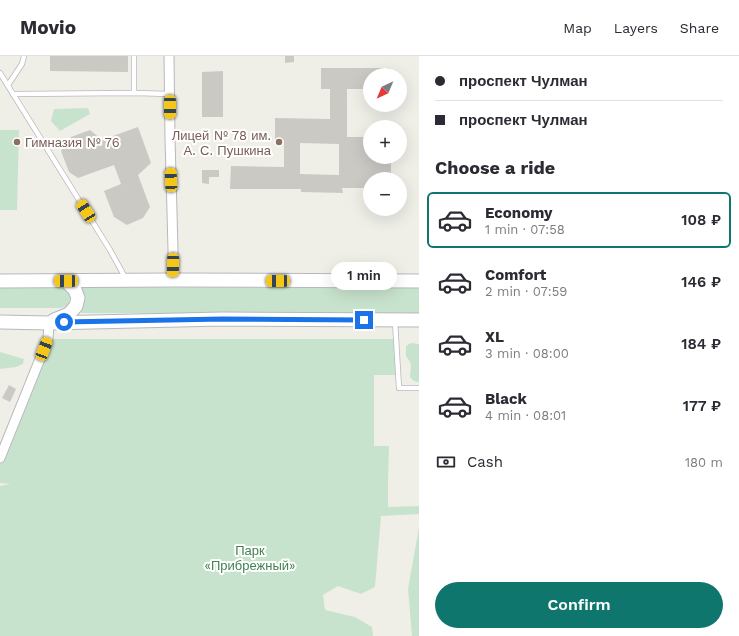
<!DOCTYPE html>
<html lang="en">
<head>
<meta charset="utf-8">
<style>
	:root { --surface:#fff; --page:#f2f2f3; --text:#2b2b33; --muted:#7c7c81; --line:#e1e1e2; --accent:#0f766e }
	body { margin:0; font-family:"Work Sans",sans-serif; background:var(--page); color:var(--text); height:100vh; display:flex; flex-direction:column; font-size:15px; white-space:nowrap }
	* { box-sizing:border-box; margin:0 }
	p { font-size:13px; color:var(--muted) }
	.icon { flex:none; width:22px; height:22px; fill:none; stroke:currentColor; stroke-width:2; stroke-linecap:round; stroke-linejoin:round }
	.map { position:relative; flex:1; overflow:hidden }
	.panel { display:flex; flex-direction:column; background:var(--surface); width:320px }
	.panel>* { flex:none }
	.hud { display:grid; align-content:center; height:88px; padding:0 16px; background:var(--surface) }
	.needle { width:26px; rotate:224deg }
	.tools { position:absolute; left:363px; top:12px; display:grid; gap:8px }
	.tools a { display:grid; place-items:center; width:44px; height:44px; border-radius:50%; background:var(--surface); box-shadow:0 4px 16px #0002; font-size:20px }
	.end { position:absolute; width:18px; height:18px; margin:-9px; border:5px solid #1a73e8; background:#fff; box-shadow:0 0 0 2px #fff }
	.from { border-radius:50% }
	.bubble { position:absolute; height:28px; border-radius:14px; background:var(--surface); box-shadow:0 4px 16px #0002; font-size:13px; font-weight:600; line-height:28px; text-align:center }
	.car { position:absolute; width:12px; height:24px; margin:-12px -6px; border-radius:5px; box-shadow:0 0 3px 1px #0007; background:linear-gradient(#f5c518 24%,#345 0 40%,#f5c518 0 76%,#345 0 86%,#f5c518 0) }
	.hud b { display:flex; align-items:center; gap:14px; height:38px; font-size:15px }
	.hud b+b { border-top:1px solid var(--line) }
	.hud i { width:10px; height:10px; background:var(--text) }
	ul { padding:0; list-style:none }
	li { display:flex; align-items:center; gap:12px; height:56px; margin:0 8px 6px; padding:0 8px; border:2px solid transparent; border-radius:6px }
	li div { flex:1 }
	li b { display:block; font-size:15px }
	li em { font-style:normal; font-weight:600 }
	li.active { border-color:var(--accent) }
	li>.icon { width:36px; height:36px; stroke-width:1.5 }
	h2 { padding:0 16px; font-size:18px; line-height:48px }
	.pay { display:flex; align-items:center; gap:10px; height:44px; padding:0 16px; font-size:15px }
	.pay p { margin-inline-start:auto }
	.primary-button { display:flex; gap:8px; margin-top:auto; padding:8px 16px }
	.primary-button a { flex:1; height:46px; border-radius:24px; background:var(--accent); color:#fff; font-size:16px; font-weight:600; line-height:46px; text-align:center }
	header { display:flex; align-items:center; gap:24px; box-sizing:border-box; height:56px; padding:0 20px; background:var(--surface); border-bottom:1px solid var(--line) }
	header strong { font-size:19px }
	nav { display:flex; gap:22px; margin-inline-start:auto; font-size:14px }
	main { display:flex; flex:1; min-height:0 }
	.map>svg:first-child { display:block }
	.green { fill:#c8e3cd }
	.building { fill:#cbc9c4; fill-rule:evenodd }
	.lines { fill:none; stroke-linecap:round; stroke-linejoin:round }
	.service-casing { stroke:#b8b8bc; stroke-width:6 }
	.minor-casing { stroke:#b8b8bc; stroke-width:11 }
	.secondary-casing { stroke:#b6b8bd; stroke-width:15 }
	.service { stroke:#fff; stroke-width:4.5 }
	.minor { stroke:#fff; stroke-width:9 }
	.secondary { stroke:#fff; stroke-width:13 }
	.route { stroke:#1a73e8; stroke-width:5 }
	.education-dot { fill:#8d6e63; stroke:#fff; stroke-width:1.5 }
	.labels { text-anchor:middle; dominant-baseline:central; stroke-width:4; stroke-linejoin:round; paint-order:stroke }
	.education-label { font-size:13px; fill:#785e54; stroke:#fff; text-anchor:end }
	.park-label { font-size:13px; fill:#428251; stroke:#fff }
</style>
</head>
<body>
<header>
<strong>Movio</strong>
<nav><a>Map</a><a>Layers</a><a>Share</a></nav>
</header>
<main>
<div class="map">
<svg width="419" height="580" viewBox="0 0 419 580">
	<rect width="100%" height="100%" fill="#efefe8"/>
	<g class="green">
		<path d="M88,52L90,58L60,75L51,65L54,53Z"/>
		<path d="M0,74H19L17,154H0Z"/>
		<path d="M0,230H57C61,232 66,232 69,236C71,240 70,248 66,250C64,252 61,252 59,252H0Z"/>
		<path d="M81,231L419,232V258L81,257C85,247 85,240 81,231Z"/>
		<path d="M48,283H396L398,319H374V390H389L388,426V451L419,450V458L381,460L375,531L361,538L338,530L323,539L325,554L355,561L372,571L373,580H0V430L10,428L0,427V402Z"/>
		<path d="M411,287L419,288V326C415,326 412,324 410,321L411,308L406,300V290Z"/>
		<path d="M0,296L24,303L23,308L16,311L0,313Z"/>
		<path d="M419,471V580H412L408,533Z"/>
	</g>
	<g class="building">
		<path d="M50,0H128V16L50,15Z"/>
		<path d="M285,0H294V6L285,7Z"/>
		<path d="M321,12H390V19H370V33H347V81H370V101H391V123H370V132H342L343,137L301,136V133H230L231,110L284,111V84L275,83V62L330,63V33H321ZM300,87L339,88V119L300,118Z"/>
		<path d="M223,15V61H202V16Z"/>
		<path d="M138,71L151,107L138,119L150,151L143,162L127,169L114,161L104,135L121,128L114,109L78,122L69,116L61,95L71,81L90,74L102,84Z"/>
		<path d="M202,114H219V121H209V128L202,127Z"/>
		<path d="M9,329L16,333L10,346L2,342Z"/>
	</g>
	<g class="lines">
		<defs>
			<g id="service">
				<path d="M134,0V37"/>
				<path d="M0,17L110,194L126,223"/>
				<path d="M8,29L22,8L24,0"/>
				<path d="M13,38L134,37L170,38"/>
				<path d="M395,265L399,332H419"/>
			</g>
			<g id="minor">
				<path d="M169,0L170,82L173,194V224"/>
				<path d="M0,402L48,283L49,267"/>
			</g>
			<g id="secondary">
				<path d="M0,225L173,224L419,225"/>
				<path d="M54,264L69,258L76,250L78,242L75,234L66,225"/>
				<path d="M0,266L49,267L223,263L419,264"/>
			</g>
		</defs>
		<use href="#service" class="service-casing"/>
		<use href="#minor" class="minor-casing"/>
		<use href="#secondary" class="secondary-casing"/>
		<use href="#service" class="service"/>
		<use href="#minor" class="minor"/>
		<use href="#secondary" class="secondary"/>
	</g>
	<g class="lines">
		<path class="route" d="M64,266L223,263L364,264"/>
	</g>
	<g class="education-dot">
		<circle cx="17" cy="86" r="4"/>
		<circle cx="279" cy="86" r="4"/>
	</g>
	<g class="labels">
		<g class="education-label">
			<text x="271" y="79">Лицей № 78 им.<tspan x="271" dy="15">А. С. Пушкина</tspan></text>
			<text x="25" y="86" text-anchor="start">Гимназия № 76</text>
		</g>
		<g class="park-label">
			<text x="250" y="494">Парк<tspan x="250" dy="15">«Прибрежный»</tspan></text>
		</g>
	</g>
</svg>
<div class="tools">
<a><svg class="needle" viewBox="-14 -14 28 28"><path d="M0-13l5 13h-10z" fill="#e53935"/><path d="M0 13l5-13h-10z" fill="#7c7c81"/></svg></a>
<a>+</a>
<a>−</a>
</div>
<i class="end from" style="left:64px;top:266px"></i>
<i class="end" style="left:364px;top:264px"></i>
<div class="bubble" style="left:331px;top:206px;width:66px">1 min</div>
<i class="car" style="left:170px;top:51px;rotate:180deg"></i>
<i class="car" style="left:171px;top:124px;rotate:358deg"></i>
<i class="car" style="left:86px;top:155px;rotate:328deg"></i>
<i class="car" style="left:173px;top:209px;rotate:181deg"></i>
<i class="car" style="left:66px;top:225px;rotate:270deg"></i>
<i class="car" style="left:278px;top:225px;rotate:270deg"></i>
<i class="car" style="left:44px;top:293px;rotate:21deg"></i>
</div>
<section class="panel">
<div class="hud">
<b><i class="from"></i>проспект Чулман</b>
<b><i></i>проспект Чулман</b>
</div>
<h2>Choose a ride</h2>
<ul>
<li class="active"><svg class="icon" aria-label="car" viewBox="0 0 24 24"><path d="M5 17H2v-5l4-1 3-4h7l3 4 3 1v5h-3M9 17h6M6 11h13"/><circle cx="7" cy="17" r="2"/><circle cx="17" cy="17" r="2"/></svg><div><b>Economy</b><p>1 min · 07:58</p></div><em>108 ₽</em></li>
<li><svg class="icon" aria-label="car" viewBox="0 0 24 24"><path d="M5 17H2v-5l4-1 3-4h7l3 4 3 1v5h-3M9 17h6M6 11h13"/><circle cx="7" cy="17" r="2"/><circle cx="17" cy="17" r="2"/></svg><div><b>Comfort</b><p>2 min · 07:59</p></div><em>146 ₽</em></li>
<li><svg class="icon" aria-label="car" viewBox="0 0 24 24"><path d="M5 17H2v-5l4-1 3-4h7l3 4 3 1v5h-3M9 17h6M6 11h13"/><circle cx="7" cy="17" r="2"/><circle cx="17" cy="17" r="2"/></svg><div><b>XL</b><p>3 min · 08:00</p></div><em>184 ₽</em></li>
<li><svg class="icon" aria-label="car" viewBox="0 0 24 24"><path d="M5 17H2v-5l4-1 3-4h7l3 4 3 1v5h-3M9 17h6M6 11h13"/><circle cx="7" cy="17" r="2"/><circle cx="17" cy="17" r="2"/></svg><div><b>Black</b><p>4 min · 08:01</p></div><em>177 ₽</em></li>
</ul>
<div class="pay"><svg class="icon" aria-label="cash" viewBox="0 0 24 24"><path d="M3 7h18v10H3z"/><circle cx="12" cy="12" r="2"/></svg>Cash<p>180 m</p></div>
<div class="primary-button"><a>Confirm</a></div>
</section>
</main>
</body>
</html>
